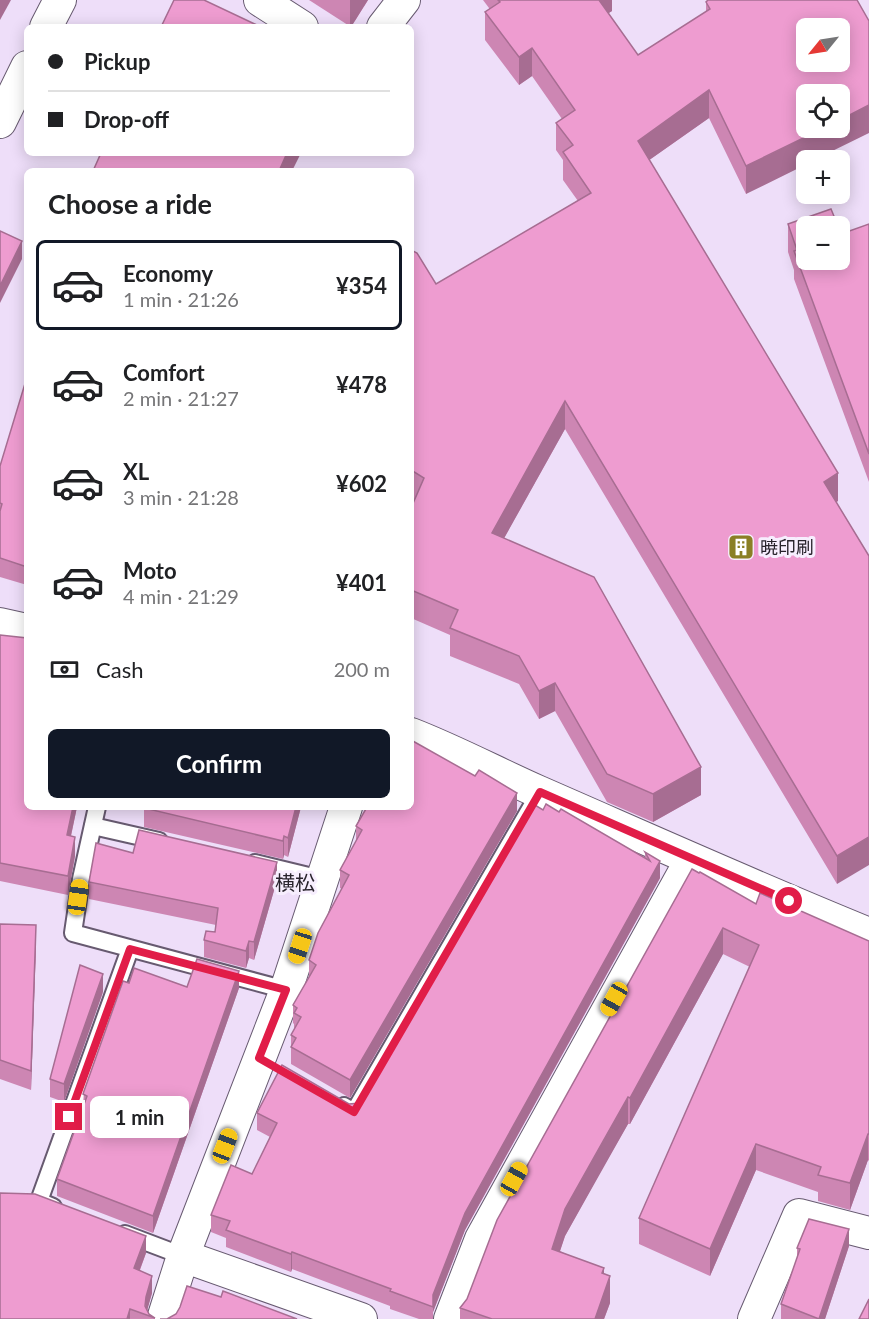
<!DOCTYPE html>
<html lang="en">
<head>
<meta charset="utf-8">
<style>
	:root { --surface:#fff; --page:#f6f6f6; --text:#202124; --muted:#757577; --line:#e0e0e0; --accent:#111827 }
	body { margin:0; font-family:Lato,"Noto Sans JP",sans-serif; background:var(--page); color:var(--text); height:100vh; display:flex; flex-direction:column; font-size:22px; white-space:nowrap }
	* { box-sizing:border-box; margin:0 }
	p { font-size:20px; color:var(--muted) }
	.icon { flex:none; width:33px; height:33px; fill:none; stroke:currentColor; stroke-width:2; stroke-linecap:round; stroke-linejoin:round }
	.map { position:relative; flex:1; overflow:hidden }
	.sheet { position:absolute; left:24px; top:168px; width:390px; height:642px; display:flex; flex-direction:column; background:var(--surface); border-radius:9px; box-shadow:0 3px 15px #0003 }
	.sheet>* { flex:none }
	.top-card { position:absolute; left:24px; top:24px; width:390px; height:132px; border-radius:9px; box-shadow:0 3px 15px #0003; display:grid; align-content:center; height:132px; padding:0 24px; background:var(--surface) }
	.needle { width:39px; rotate:240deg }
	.fabs { position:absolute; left:796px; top:18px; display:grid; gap:12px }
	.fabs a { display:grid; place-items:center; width:54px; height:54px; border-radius:9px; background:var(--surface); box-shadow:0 3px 15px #0003; font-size:30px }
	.end { position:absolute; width:27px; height:27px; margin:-14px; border:8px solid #e11d48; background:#fff; box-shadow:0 0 0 3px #fff }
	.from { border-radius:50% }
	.bubble { position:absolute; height:42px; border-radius:9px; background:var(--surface); box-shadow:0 3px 15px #0003; font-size:20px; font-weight:700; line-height:42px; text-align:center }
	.car { position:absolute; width:18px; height:36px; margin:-18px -9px; border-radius:8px; box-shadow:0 0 4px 2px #0007; background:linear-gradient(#f5c518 24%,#345 0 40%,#f5c518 0 76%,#345 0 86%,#f5c518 0) }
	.top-card b { display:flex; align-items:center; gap:21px; height:57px; font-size:22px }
	.top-card b+b { border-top:2px solid var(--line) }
	.top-card i { width:15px; height:15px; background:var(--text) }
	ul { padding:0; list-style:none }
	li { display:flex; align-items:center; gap:18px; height:90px; margin:0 12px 9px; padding:0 12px; border:3px solid transparent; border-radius:9px }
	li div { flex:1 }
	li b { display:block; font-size:22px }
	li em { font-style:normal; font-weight:700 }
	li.on { border-color:var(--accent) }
	li>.icon { width:54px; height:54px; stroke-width:1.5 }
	h2 { padding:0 24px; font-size:27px; line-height:72px }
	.pay { display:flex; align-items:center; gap:15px; height:66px; padding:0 24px; font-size:22px }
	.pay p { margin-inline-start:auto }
	.primary-button { display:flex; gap:12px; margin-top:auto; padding:12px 24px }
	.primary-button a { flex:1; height:69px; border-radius:9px; background:var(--accent); color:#fff; font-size:24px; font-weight:700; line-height:69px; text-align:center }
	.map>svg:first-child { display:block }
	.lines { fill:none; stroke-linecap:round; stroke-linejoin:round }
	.lane-casing { stroke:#675a70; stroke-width:20 }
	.street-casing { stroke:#675a70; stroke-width:34 }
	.lane { stroke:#fff; stroke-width:16 }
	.street { stroke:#fff; stroke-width:32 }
	.wall { fill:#cd86b3 }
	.shaded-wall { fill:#a76d92 }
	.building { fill:#ee9cd0; stroke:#a76d92; stroke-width:1.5; fill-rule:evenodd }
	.route { stroke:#e11d48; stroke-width:8 }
	.labels { text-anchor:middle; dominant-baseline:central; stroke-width:6; stroke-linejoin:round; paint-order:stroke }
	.poi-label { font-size:18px; fill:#28232c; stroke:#f7eefe; text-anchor:start }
	.neighbourhood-label { font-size:20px; fill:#28232c; stroke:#f7eefe }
</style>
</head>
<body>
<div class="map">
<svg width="869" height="1319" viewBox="0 0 869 1319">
	<rect width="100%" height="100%" fill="#eedef9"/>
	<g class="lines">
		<defs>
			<g id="lane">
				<path d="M97,807L81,879L73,933L286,990"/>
				<path d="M93,826L159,841"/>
				<path d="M255,863L321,879"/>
				<path d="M344,1106L354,1112L540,792"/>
				<path d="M53,1207L39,1201L130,949"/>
				<path d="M125,1234L183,1256"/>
			</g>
			<g id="street">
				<path d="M260,0L302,27"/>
				<path d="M46,27L60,0"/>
				<path d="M383,27L404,0"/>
				<path d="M0,122L27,67"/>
				<path d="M0,624L27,630"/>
				<path d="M411,734C455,751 496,773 539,792C649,840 758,889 869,934"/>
				<path d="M183,1256L361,1319"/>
				<path d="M163,1319L183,1256L286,990L346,807"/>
				<path d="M450,1319L481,1239L691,860"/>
				<path d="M754,1319L799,1215L869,1233"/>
			</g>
		</defs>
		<use href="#lane" class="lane-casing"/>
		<use href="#street" class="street-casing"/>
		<use href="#lane" class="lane"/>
		<use href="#street" class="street"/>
	</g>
	<g class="wall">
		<path d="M309,0H368L351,27Z"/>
		<path d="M483,0H612V11L608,13L638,55L706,12V2L857,0L746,194L709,118L649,160L838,501L836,502L869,556L837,884L565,429L504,538L701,795L653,822L607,802L555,711L539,719L519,684L450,656V635L411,618V508L414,500L411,498V250L436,284L578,201L563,180V160L556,150V123L562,119L532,76L519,85L485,40V12L489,10V8Z"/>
		<path d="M788,224L841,234L869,224V482L794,279V270L788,252Z"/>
		<path d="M27,377V585L0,577V466Z"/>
		<path d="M0,635L27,807H77L71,836L75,856L68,895L0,881Z"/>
		<path d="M135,807H301L288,857L284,855L283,859L144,827V809Z"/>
		<path d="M543,810L559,812L645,858V852L660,878L465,1230L433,1312V1319H419L390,1309V1306L292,1269L291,1272L226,1247V1238L211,1232V1215L252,1174L270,1137L257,1130V1113L360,1103Z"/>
		<path d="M517,811L350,1098L291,1064V1035L294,1030V1024L293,1023V1005L309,977V960L342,889L340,888V870L356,842V826Z"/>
		<path d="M133,853L277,880L254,960L249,958L246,968L204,957V940L215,932L216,925L89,899V882Z"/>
		<path d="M692,869L756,904L869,941V1161L868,1160L850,1210L818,1201V1192L756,1170L710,1276L639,1244V1218L750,967L723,954L630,1124H628L602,1169L565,1236L560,1251L604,1274L610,1303L604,1319H460V1308L467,1299Z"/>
		<path d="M0,924L36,944L31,1090L0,1079Z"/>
		<path d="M129,983L187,987L239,988L153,1233L57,1196V1179L83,1106L84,1091Z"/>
		<path d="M103,992L64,1102L50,1097V1079Z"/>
		<path d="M849,1246L825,1319H781V1304L797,1259V1248Z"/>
		<path d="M146,1253L140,1270L152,1293L147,1309L149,1314L155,1318V1319H0Z"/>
	</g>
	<g class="shaded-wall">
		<path d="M0,0H11L0,20Z"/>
		<path d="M350,0H368L351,27H350Z"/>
		<path d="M595,0H612V11L595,22Z"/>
		<path d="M532,48V76L519,85V57Z"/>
		<path d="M709,90V118L638,168V141Z"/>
		<path d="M869,105V133L814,160H807V164L746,194V166L824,128H840V120Z"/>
		<path d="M287,153H301L292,171H279Z"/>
		<path d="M22,241V259L0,303V286Z"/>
		<path d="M565,401V429L492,560V533Z"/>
		<path d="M838,473V501L824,509V482Z"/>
		<path d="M555,683V711L539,719V691Z"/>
		<path d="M701,767V795L653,822V794Z"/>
		<path d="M517,793V811L350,1098V1080Z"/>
		<path d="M73,807H77L67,854V835Z"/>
		<path d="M296,807H301L288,857V838Z"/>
		<path d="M284,836V855L283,859V841Z"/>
		<path d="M75,837V856L68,895V876Z"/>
		<path d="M869,837V865L837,884V856Z"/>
		<path d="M660,861V878L465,1230L433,1312V1295L465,1213Z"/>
		<path d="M277,862V880L254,960V942Z"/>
		<path d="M36,925V944L31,1090V1071Z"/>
		<path d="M723,928V954L630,1124V1098Z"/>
		<path d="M249,941V958L246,968V951Z"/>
		<path d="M239,971V988L153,1233V1216Z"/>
		<path d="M103,974V992L64,1102V1084Z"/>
		<path d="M628,1097V1124L565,1236L552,1275V1249L565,1209Z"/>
		<path d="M868,1134V1160L850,1210V1183Z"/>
		<path d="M756,1144V1170L710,1276V1249Z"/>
		<path d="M849,1229V1246L825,1319H819Z"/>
		<path d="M146,1236V1253L134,1285V1268Z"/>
		<path d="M292,1252V1269L291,1272V1254Z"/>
		<path d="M604,1268V1293L610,1276V1303L604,1319H595L602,1273Z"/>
		<path d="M152,1276V1293L146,1315V1297Z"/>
		<path d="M130,1309V1319H127Z"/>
	</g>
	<g class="building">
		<path d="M174,0H204L261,27H161Z"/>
		<path d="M498,0H599L638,55L710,9L706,2L708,0H857L869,21V105L840,120V94H807V128H824L746,166L709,90L638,141L838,473L824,482L869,556V837L837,856L565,401L492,533L594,577L701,767L653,794L607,774L555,683L539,691L519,656L450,628L458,610L411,590V508L424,478L411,470V250L417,253L436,284L591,193L563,152L573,145L556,123L575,110L532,48L519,57L485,12L500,2ZM807,28H840V62H807Z"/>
		<path d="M101,153H287L279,171H93Z"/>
		<path d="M831,209L838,226H807V260H840V231L841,234L869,224V454L794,251L797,250L788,224Z"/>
		<path d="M0,231L22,241L0,286Z"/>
		<path d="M27,377V567L0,558V511L2,504L0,503V466Z"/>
		<path d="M0,635L27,638V807H73L67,835L75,837L68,876L0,863Z"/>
		<path d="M411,740L475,776L479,770L517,793L350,1080L291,1047L296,1038L291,1035L301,1017L294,1013L297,1008L293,1005L316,965L309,960L318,933L349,875L340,870L362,830L356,826L367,807H411Z"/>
		<path d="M546,804L559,812L561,809L650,861L645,852L660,861L465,1213L433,1295V1307L390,1291L391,1289L292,1252L291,1254L226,1230L230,1221L211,1215L231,1165L252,1174L277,1123L257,1113L282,1065L349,1104L360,1103L535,805L543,810Z"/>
		<path d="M144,807H296L288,838L284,836L283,841L144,808Z"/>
		<path d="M139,830L277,862L254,942L249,941L246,951L204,940L206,931L215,932L218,908L89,882L96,843L133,853Z"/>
		<path d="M692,869L699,873L700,872L756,904L760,893L869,941V1134H868L850,1183L818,1175L821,1167L756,1144L710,1249L639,1218L759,945L723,928L630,1098L628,1097L602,1143L565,1209L552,1249L604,1268L602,1273L610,1276L595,1319H492L460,1308L467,1299L497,1220Z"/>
		<path d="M0,924L36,925L31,1071L0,1060Z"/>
		<path d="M197,959L239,971L153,1216L57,1179L87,1096L83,1094L84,1091L123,981L129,983L134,968L187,987Z"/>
		<path d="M80,965L103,974L64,1084L50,1079Z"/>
		<path d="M0,1193L35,1194L146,1236L134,1268L152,1276L146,1297L145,1306L149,1314L155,1318L130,1309L127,1319H0Z"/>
		<path d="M809,1219L849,1229L819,1319L781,1304L800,1249L797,1248Z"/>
		<path d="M187,1286L221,1297L223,1291L297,1319H160H167L176,1314L180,1307Z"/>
		<path d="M869,1299V1319H859Z"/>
	</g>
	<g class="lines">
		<path class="route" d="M69,1117L130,949L286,990L259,1058L354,1112L540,792L789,901"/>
	</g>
	<defs>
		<symbol id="building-square" viewBox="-11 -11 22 22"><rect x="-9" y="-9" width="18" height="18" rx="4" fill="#8a7f25" stroke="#f7eefe"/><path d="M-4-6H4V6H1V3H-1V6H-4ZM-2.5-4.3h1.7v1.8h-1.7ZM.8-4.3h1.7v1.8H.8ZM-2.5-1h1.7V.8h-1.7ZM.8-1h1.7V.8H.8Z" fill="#fff"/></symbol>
	</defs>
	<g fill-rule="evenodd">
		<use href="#building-square" x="726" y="532" width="30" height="30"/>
	</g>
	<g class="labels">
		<g class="poi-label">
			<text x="760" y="547">暁印刷</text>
		</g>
		<g class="neighbourhood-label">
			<text x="295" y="882">横松</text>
		</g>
	</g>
</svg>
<div class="fabs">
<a><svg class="needle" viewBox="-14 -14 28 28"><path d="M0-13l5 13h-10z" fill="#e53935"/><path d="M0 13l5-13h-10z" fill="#757577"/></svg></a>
<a><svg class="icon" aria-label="locate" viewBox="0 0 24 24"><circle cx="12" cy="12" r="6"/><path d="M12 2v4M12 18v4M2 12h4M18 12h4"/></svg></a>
<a>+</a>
<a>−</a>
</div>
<i class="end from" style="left:789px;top:901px"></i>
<i class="end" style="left:69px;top:1117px"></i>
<div class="bubble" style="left:90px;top:1096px;width:99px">1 min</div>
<i class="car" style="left:78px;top:897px;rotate:8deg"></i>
<i class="car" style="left:300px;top:946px;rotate:198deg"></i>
<i class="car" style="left:614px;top:999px;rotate:209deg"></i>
<i class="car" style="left:225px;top:1146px;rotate:21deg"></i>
<i class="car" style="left:514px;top:1179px;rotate:29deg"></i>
<div class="top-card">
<b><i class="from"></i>Pickup</b>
<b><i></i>Drop-off</b>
</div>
<section class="sheet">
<h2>Choose a ride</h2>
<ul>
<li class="on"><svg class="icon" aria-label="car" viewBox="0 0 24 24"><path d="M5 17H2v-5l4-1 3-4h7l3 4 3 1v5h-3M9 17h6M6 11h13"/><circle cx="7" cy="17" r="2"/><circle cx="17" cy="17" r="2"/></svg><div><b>Economy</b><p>1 min · 21:26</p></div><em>¥354</em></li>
<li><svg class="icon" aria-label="car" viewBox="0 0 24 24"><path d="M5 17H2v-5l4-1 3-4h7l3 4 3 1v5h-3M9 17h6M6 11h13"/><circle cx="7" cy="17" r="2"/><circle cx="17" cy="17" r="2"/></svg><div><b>Comfort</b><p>2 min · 21:27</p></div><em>¥478</em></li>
<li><svg class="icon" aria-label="car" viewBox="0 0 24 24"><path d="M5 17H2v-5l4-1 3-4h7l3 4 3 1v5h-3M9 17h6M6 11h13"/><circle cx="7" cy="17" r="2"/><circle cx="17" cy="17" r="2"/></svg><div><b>XL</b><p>3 min · 21:28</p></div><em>¥602</em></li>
<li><svg class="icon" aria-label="car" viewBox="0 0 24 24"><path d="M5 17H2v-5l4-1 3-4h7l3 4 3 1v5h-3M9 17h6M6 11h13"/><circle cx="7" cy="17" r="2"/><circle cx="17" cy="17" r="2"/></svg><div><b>Moto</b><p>4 min · 21:29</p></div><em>¥401</em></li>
</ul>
<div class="pay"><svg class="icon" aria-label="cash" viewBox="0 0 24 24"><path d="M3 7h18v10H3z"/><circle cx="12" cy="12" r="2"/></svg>Cash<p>200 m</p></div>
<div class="primary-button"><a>Confirm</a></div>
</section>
</div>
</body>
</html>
